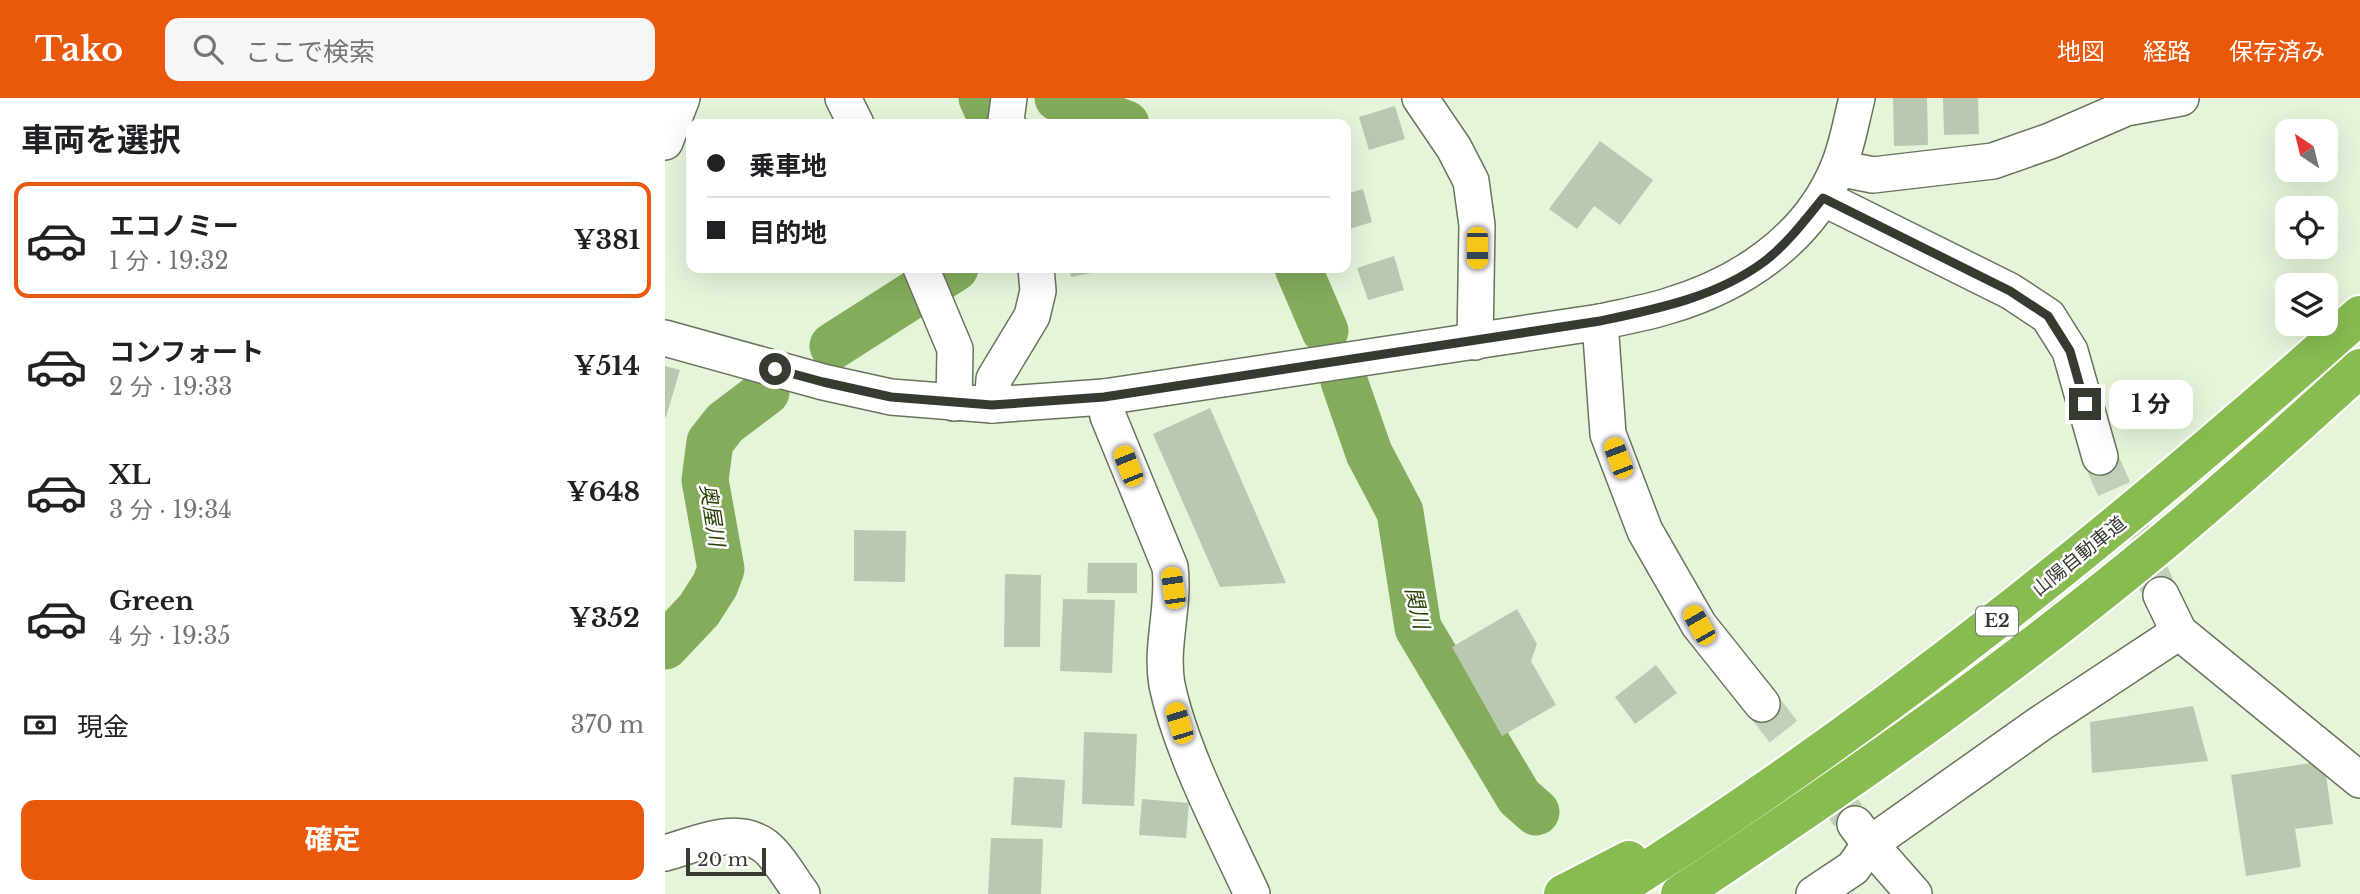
<!DOCTYPE html>
<html lang="ja">
<head>
<meta charset="utf-8">
<style>
	:root { --surface:#fff; --page:#f6f6f6; --text:#202124; --muted:#757577; --line:#e0e0e0; --accent:#ea580c }
	body { margin:0; font-family:"Libre Baskerville","Noto Sans JP",serif; background:var(--page); color:var(--text); height:100vh; display:flex; flex-direction:column; font-size:26px; white-space:nowrap }
	* { box-sizing:border-box; margin:0 }
	p { font-size:23px; color:var(--muted) }
	.icon { flex:none; width:38px; height:38px; fill:none; stroke:currentColor; stroke-width:2; stroke-linecap:round; stroke-linejoin:round }
	.map { position:relative; flex:1; overflow:hidden }
	.side { display:flex; flex-direction:column; background:var(--surface); width:665px }
	.side>* { flex:none }
	.banner { position:absolute; left:21px; top:21px; width:665px; height:154px; border-radius:14px; box-shadow:0 7px 28px #0002; display:grid; align-content:center; height:154px; padding:0 21px; background:var(--surface) }
	.needle { width:46px; rotate:325deg }
	.controls { position:absolute; left:1610px; top:21px; display:grid; gap:14px }
	.controls a { display:grid; place-items:center; width:63px; height:63px; border-radius:14px; background:var(--surface); box-shadow:0 7px 28px #0002; font-size:35px }
	.scale { position:absolute; left:21px; bottom:18px; width:80px; box-sizing:border-box; padding-left:7px; border:4px solid #353b31; border-top:0; font-size:19px; line-height:24px; white-space:nowrap; color:#353b31; -webkit-text-stroke:5px #fff; paint-order:stroke }
	.end { position:absolute; width:32px; height:32px; margin:-16px; border:9px solid #353b31; background:#fff; box-shadow:0 0 0 4px #fff }
	.from { border-radius:50% }
	.bubble { position:absolute; height:49px; border-radius:14px; background:var(--surface); box-shadow:0 7px 28px #0002; font-size:23px; font-weight:700; line-height:49px; text-align:center }
	.car { position:absolute; width:21px; height:42px; margin:-21px -10px; border-radius:9px; box-shadow:0 0 5px 2px #0007; background:linear-gradient(#f5c518 24%,#345 0 40%,#f5c518 0 76%,#345 0 86%,#f5c518 0) }
	.banner b { display:flex; align-items:center; gap:24px; height:66px; font-size:26px }
	.banner b+b { border-top:2px solid var(--line) }
	.banner i { width:18px; height:18px; background:var(--text) }
	ul { padding:0; list-style:none }
	li { display:flex; align-items:center; gap:21px; height:116px; margin:0 14px 10px; padding:0 7px; border:4px solid transparent; border-radius:14px }
	li div { flex:1 }
	li b { display:block; font-size:26px }
	li em { font-style:normal; font-weight:700 }
	li.current { border-color:var(--accent) }
	li>.icon { width:63px; height:63px; stroke-width:1.5 }
	h2 { padding:0 21px; font-size:32px; line-height:84px }
	.pay { display:flex; align-items:center; gap:18px; height:77px; padding:0 21px; font-size:26px }
	.pay p { margin-inline-start:auto }
	.action { display:flex; gap:14px; margin-top:auto; padding:14px 21px }
	.action a { flex:1; height:80px; border-radius:14px; background:var(--accent); color:#fff; font-size:28px; font-weight:700; line-height:80px; text-align:center }
	header { display:flex; align-items:center; gap:42px; box-sizing:border-box; height:98px; padding:0 35px; background:var(--accent); color:#fff }
	header strong { font-size:33px }
	nav { display:flex; gap:38px; margin-inline-start:auto; font-size:24px }
	.search { width:490px; height:63px; background:var(--page); display:flex; align-items:center; gap:18px; box-sizing:border-box; padding:0 24px; border-radius:14px; color:var(--muted); font-size:26px }
	main { display:flex; flex:1; min-height:0 }
	.map>svg:first-child { display:block }
	.lines { fill:none; stroke-linecap:round; stroke-linejoin:round }
	.river { stroke:#83ac5b; stroke-width:47 }
	.building { fill:#bac8af }
	.minor-tunnel { stroke:#c3d0b8; stroke-width:35; stroke-dasharray:35 18; stroke-linecap:butt }
	.minor-casing { stroke:#68745d; stroke-width:38 }
	.highway-casing { stroke:#fff; stroke-width:42 }
	.minor { stroke:#fff; stroke-width:35 }
	.highway { stroke:#88bc51; stroke-width:38 }
	.route { stroke:#353b31; stroke-width:9 }
	.labels { text-anchor:middle; dominant-baseline:central; stroke-width:5; stroke-linejoin:round; paint-order:stroke }
	.shield { fill:#fff; stroke:#72766f; stroke-width:2 }
	.shield-label { font-size:18px; font-weight:bold; fill:#353b31 }
	.street-label { font-size:19px; fill:#353b31; stroke:#fff }
	.water-label { font-size:21px; font-style:italic; fill:#284205; stroke:#fff }
</style>
</head>
<body>
<header>
<strong>Tako</strong>
<div class="search"><svg class="icon" aria-label="search" viewBox="0 0 24 24"><circle cx="10" cy="10" r="6"/><path d="M15 15l6 6"/></svg>ここで検索</div>
<nav><a>地図</a><a>経路</a><a>保存済み</a></nav>
</header>
<main>
<section class="side">
<h2>車両を選択</h2>
<ul>
<li class="current"><svg class="icon" aria-label="car" viewBox="0 0 24 24"><path d="M5 17H2v-5l4-1 3-4h7l3 4 3 1v5h-3M9 17h6M6 11h13"/><circle cx="7" cy="17" r="2"/><circle cx="17" cy="17" r="2"/></svg><div><b>エコノミー</b><p>1 分 · 19:32</p></div><em>¥381</em></li>
<li><svg class="icon" aria-label="car" viewBox="0 0 24 24"><path d="M5 17H2v-5l4-1 3-4h7l3 4 3 1v5h-3M9 17h6M6 11h13"/><circle cx="7" cy="17" r="2"/><circle cx="17" cy="17" r="2"/></svg><div><b>コンフォート</b><p>2 分 · 19:33</p></div><em>¥514</em></li>
<li><svg class="icon" aria-label="car" viewBox="0 0 24 24"><path d="M5 17H2v-5l4-1 3-4h7l3 4 3 1v5h-3M9 17h6M6 11h13"/><circle cx="7" cy="17" r="2"/><circle cx="17" cy="17" r="2"/></svg><div><b>XL</b><p>3 分 · 19:34</p></div><em>¥648</em></li>
<li><svg class="icon" aria-label="car" viewBox="0 0 24 24"><path d="M5 17H2v-5l4-1 3-4h7l3 4 3 1v5h-3M9 17h6M6 11h13"/><circle cx="7" cy="17" r="2"/><circle cx="17" cy="17" r="2"/></svg><div><b>Green</b><p>4 分 · 19:35</p></div><em>¥352</em></li>
</ul>
<div class="pay"><svg class="icon" aria-label="cash" viewBox="0 0 24 24"><path d="M3 7h18v10H3z"/><circle cx="12" cy="12" r="2"/></svg>現金<p>370 m</p></div>
<div class="action"><a>確定</a></div>
</section>
<div class="map">
<svg width="1695" height="796" viewBox="0 0 1695 796">
	<rect width="100%" height="100%" fill="#e6f5da"/>
	<g class="lines">
		<g class="river">
			<path d="M317,0L329,26"/>
			<path d="M393,0L461,26"/>
			<path d="M633,170L660,233"/>
			<path d="M168,248L290,170"/>
			<path d="M679,283L704,355L735,414L753,530L854,699L871,714"/>
			<path d="M0,548L34,512L50,487L56,471L40,382L45,344L60,325L101,294"/>
		</g>
	</g>
	<g class="building">
		<path d="M1228,0H1262L1263,47L1229,48Z"/>
		<path d="M1278,0H1313L1314,36L1279,37Z"/>
		<path d="M730,8L740,41L704,52L694,19Z"/>
		<path d="M935,43L988,82L955,127L929,108L912,131L884,111Z"/>
		<path d="M698,91L707,124L681,132V96Z"/>
		<path d="M729,158L739,192L703,202L692,170Z"/>
		<path d="M404,170H441L442,172L406,179Z"/>
		<path d="M0,268L15,272L1,319H0Z"/>
		<path d="M545,310L621,485L555,489L488,336Z"/>
		<path d="M189,432L241,433L240,484L189,483Z"/>
		<path d="M423,465H472V495H422Z"/>
		<path d="M340,476L376,477L375,549H339Z"/>
		<path d="M398,501L450,502L447,575L395,573Z"/>
		<path d="M852,511L872,546L866,563L891,607L837,638L787,549Z"/>
		<path d="M991,567L1012,595L970,626L950,599Z"/>
		<path d="M1528,608L1543,663L1427,675L1425,624Z"/>
		<path d="M419,634L472,636L469,708L417,706Z"/>
		<path d="M1659,663L1668,726L1630,731L1636,769L1581,778L1566,677Z"/>
		<path d="M349,679L400,682L397,730L346,727Z"/>
		<path d="M477,701L524,705L521,740L474,737Z"/>
		<path d="M326,740L378,741L376,796H323Z"/>
	</g>
	<g class="lines">
		<g class="minor-tunnel">
			<path d="M1435,359L1496,497"/>
			<path d="M1097,606L1190,726"/>
		</g>
		<defs>
			<g id="minor">
				<path d="M178,0L191,26"/>
				<path d="M755,0L789,50L806,83L812,127L810,244"/>
				<path d="M343,26L341,22L344,0"/>
				<path d="M0,44L17,0"/>
				<path d="M1173,70L1208,77L1328,63L1385,43L1461,10L1516,0"/>
				<path d="M1158,100L1345,193L1383,218L1405,253L1435,359"/>
				<path d="M256,170L290,251L289,305"/>
				<path d="M935,224L943,336L980,433L1034,527L1097,606"/>
				<path d="M0,240L158,284L226,299L327,307L439,299L935,224C957,219 981,215 1003,208C1074,187 1142,143 1172,72C1182,50 1186,23 1192,0"/>
				<path d="M439,299L443,318L505,469C510,508 495,548 502,587C516,654 558,733 587,796"/>
				<path d="M327,307L329,281L367,218L373,193L371,170"/>
				<path d="M1496,497L1514,534L1695,682"/>
				<path d="M1190,726L1205,746L1249,796"/>
				<path d="M0,755C31,747 70,726 100,748C113,758 127,783 137,796"/>
				<path d="M1149,796L1188,770L1205,746L1376,625L1514,534"/>
			</g>
			<g id="highway">
				<path d="M898,796L964,762"/>
				<path d="M944,796C1213,627 1458,428 1695,217"/>
				<path d="M1015,796C1179,688 1340,575 1492,449C1561,392 1628,331 1695,270"/>
			</g>
		</defs>
		<use href="#minor" class="minor-casing"/>
		<use href="#highway" class="highway-casing"/>
		<use href="#minor" class="minor"/>
		<use href="#highway" class="highway"/>
	</g>
	<g class="lines">
		<path class="route" d="M110,271L158,284L226,299L327,307L439,299L935,223C992,211 1052,199 1100,163C1122,146 1140,122 1158,100L1345,193L1383,218L1405,253L1420,306"/>
	</g>
	<g class="labels">
		<rect class="shield" x="1311" y="508.5" width="42" height="29" rx="5"/>
		<g class="shield-label">
			<text x="1332" y="523">E2</text>
		</g>
		<g class="street-label">
			<text transform="translate(1414 458) rotate(-39)">山陽自動車道</text>
		</g>
		<g class="water-label">
			<text transform="translate(47 417) rotate(81)">奥屋川</text>
			<text transform="translate(752 510) rotate(77)">関川</text>
		</g>
	</g>
</svg>
<div class="controls">
<a><svg class="needle" viewBox="-14 -14 28 28"><path d="M0-13l5 13h-10z" fill="#e53935"/><path d="M0 13l5-13h-10z" fill="#757577"/></svg></a>
<a><svg class="icon" aria-label="locate" viewBox="0 0 24 24"><circle cx="12" cy="12" r="6"/><path d="M12 2v4M12 18v4M2 12h4M18 12h4"/></svg></a>
<a><svg class="icon" aria-label="layers" viewBox="0 0 24 24"><path d="M12 4l9 5-9 5-9-5zM3 14l9 5 9-5"/></svg></a>
</div>
<div class="scale">20 m</div>
<i class="end from" style="left:110px;top:271px"></i>
<i class="end" style="left:1420px;top:306px"></i>
<div class="bubble" style="left:1444px;top:282px;width:84px">1 分</div>
<i class="car" style="left:812px;top:150px;rotate:180deg"></i>
<i class="car" style="left:953px;top:360px;rotate:339deg"></i>
<i class="car" style="left:463px;top:368px;rotate:338deg"></i>
<i class="car" style="left:508px;top:490px;rotate:352deg"></i>
<i class="car" style="left:1034px;top:527px;rotate:330deg"></i>
<i class="car" style="left:514px;top:625px;rotate:343deg"></i>
<div class="banner">
<b><i class="from"></i>乗車地</b>
<b><i></i>目的地</b>
</div>
</div>
</main>
</body>
</html>
